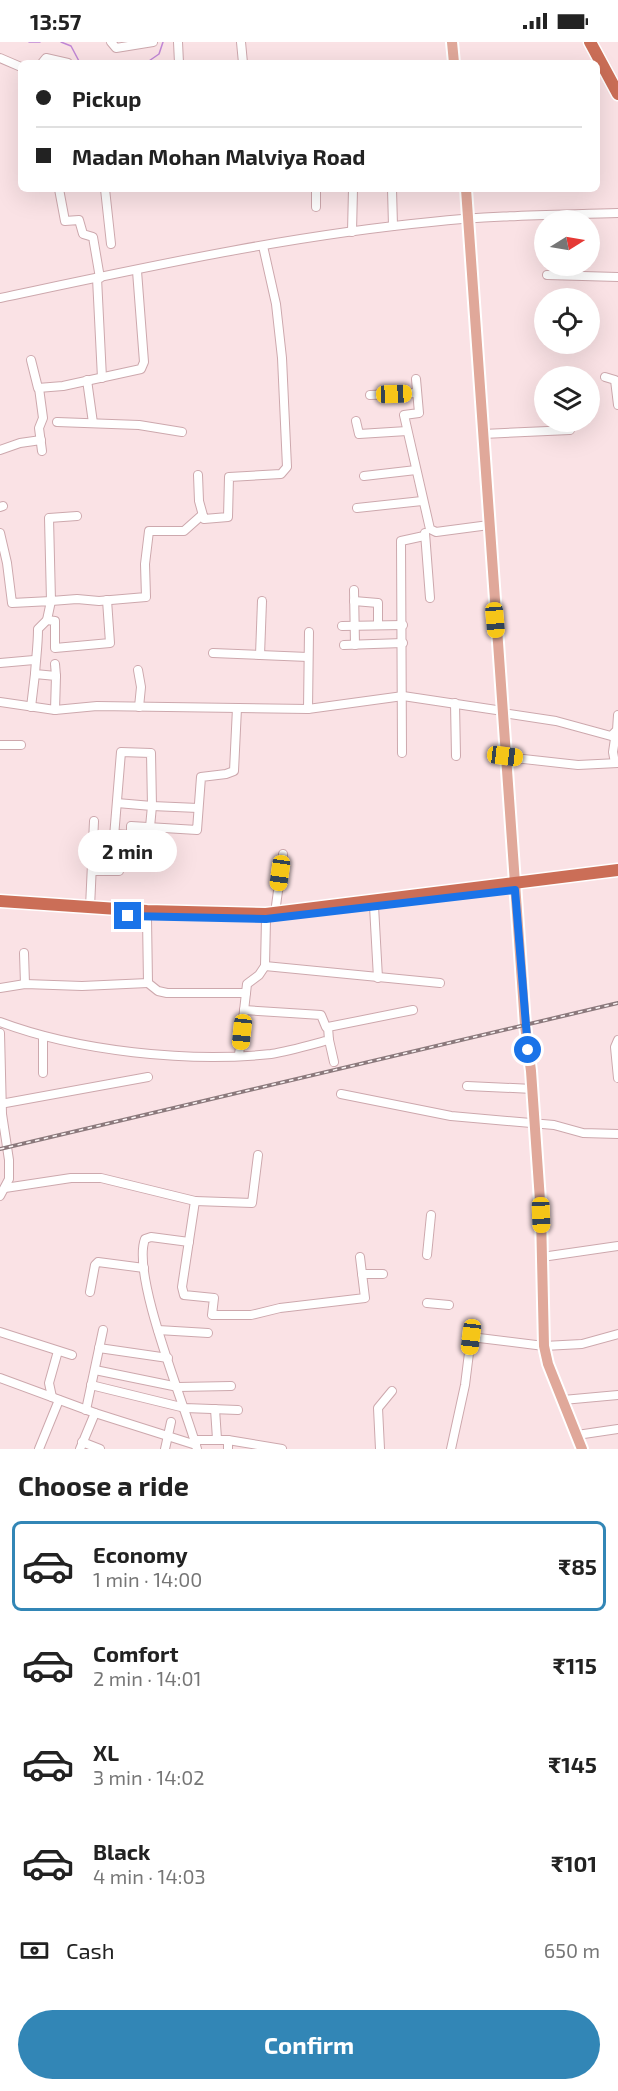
<!DOCTYPE html>
<html lang="en">
<head>
<meta charset="utf-8">
<style>
	:root { --surface:#fff; --page:#f6f6f6; --text:#222; --muted:#767676; --line:#e0e0e0; --accent:#3286b6 }
	body { margin:0; font-family:"Exo 2",sans-serif; background:var(--page); color:var(--text); height:100vh; display:flex; flex-direction:column; font-size:22px; white-space:nowrap }
	* { box-sizing:border-box; margin:0 }
	p { font-size:20px; color:var(--muted) }
	.icon { flex:none; width:33px; height:33px; fill:none; stroke:currentColor; stroke-width:2; stroke-linecap:round; stroke-linejoin:round }
	.map { position:relative; height:1407px; overflow:hidden }
	.details { display:flex; flex-direction:column; background:var(--surface); flex:1 }
	.details>* { flex:none }
	.hud { position:absolute; left:18px; top:18px; width:582px; height:132px; border-radius:9px; box-shadow:0 6px 24px #0002; display:grid; align-content:center; height:132px; padding:0 18px; background:var(--surface) }
	.needle { width:39px; rotate:79deg }
	.buttons { position:absolute; left:534px; top:168px; display:grid; gap:12px }
	.buttons a { display:grid; place-items:center; width:66px; height:66px; border-radius:50%; background:var(--surface); box-shadow:0 6px 24px #0002; font-size:30px }
	.end { position:absolute; width:27px; height:27px; margin:-14px; border:8px solid #1a73e8; background:#fff; box-shadow:0 0 0 3px #fff }
	.from { border-radius:50% }
	.bubble { position:absolute; height:42px; border-radius:21px; background:var(--surface); box-shadow:0 6px 24px #0002; font-size:20px; font-weight:700; line-height:42px; text-align:center }
	.car { position:absolute; width:18px; height:36px; margin:-18px -9px; border-radius:8px; box-shadow:0 0 4px 2px #0007; background:linear-gradient(#f5c518 24%,#345 0 40%,#f5c518 0 76%,#345 0 86%,#f5c518 0) }
	.hud b { display:flex; align-items:center; gap:21px; height:57px; font-size:22px }
	.hud b+b { border-top:2px solid var(--line) }
	.hud i { width:15px; height:15px; background:var(--text) }
	ul { padding:0; list-style:none }
	li { display:flex; align-items:center; gap:18px; height:90px; margin:0 12px 9px; padding:0 6px; border:3px solid transparent; border-radius:9px }
	li div { flex:1 }
	li b { display:block; font-size:22px }
	li em { font-style:normal; font-weight:700 }
	li.current { border-color:var(--accent) }
	li>.icon { width:54px; height:54px; stroke-width:1.5 }
	h2 { padding:0 18px; font-size:27px; line-height:72px }
	.pay { display:flex; align-items:center; gap:15px; height:66px; padding:0 18px; font-size:22px }
	.pay p { margin-inline-start:auto }
	.cta { display:flex; gap:12px; margin-top:auto; padding:12px 18px }
	.cta a { flex:1; height:69px; border-radius:36px; background:var(--accent); color:#fff; font-size:24px; font-weight:700; line-height:69px; text-align:center }
	.status { display:flex; justify-content:space-between; align-items:center; height:42px; padding:0 30px; background:var(--surface); direction:ltr }
	.status svg { height:16px; fill:currentColor }
	.map>svg:first-child { display:block }
	.lines { fill:none; stroke-linecap:round; stroke-linejoin:round }
	.stream { stroke:#c086d5; stroke-width:1.5 }
	.minor-casing { stroke:#cda8ad; stroke-width:10 }
	.major-casing { stroke:#fff; stroke-width:14 }
	.highway-casing { stroke:#fff; stroke-width:15 }
	.minor { stroke:#fff; stroke-width:8 }
	.major { stroke:#e0a89a; stroke-width:10 }
	.highway { stroke:#cb6e57; stroke-width:12 }
	.rail-casing { stroke:#8b797c; stroke-width:4 }
	.rail { stroke:#fcf4f5; stroke-width:1.5; stroke-dasharray:4.5; stroke-linecap:butt }
	.route { stroke:#1a73e8; stroke-width:8 }
</style>
</head>
<body>
<div class="status"><b>13:57</b><svg viewBox="0 0 49 12"><path d="M0 12V9h3v3zM5 12V6h3v6zM10 12V3h3v9zM15 12V0h3v12zM26 1h20v11H26zM47 4h2v5h-2z"/></svg></div>
<div class="map">
<svg width="618" height="1407" viewBox="0 0 618 1407">
	<rect width="100%" height="100%" fill="#fae2e5"/>
	<g class="lines">
		<g class="stream">
			<path d="M29,0H40"/>
			<path d="M61,0L71,4L80,21"/>
			<path d="M146,21L159,12L163,0"/>
		</g>
		<defs>
			<g id="minor">
				<path d="M111,0L116,6L153,0"/>
				<path d="M178,0L179,21"/>
				<path d="M241,0L243,21"/>
				<path d="M0,16L21,25"/>
				<path d="M42,21L46,16L68,21"/>
				<path d="M59,147L65,179L79,178L83,192L93,195L100,236"/>
				<path d="M105,147L111,202"/>
				<path d="M316,147V165"/>
				<path d="M392,147L393,184"/>
				<path d="M352,190L353,147"/>
				<path d="M547,233L618,235"/>
				<path d="M97,236L102,336"/>
				<path d="M0,256C142,226 286,194 431,180C493,173 556,173 618,171"/>
				<path d="M31,318L38,346L63,344L141,327L144,320L137,229"/>
				<path d="M605,335L615,338L618,363"/>
				<path d="M416,337L419,371L404,373L430,487L436,490L489,483"/>
				<path d="M87,338L93,381"/>
				<path d="M39,346L43,376L39,386L42,409"/>
				<path d="M370,353L417,351"/>
				<path d="M356,379L359,392L407,389"/>
				<path d="M57,380L139,383L182,390"/>
				<path d="M483,392L570,388"/>
				<path d="M0,408L20,401L41,398"/>
				<path d="M198,433L199,459L204,477L228,475L229,435L281,432L287,425L282,316L276,262L263,204"/>
				<path d="M364,434L416,428"/>
				<path d="M0,465L3,464"/>
				<path d="M357,466L422,459"/>
				<path d="M77,474L49,476L51,559L77,557L99,559L146,555L145,522L149,489H184L202,473"/>
				<path d="M0,491L7,521L12,561L51,559L47,578L38,587C38,603 36,616 35,632L56,634L55,668"/>
				<path d="M425,491L430,556"/>
				<path d="M354,548L355,603"/>
				<path d="M354,559L378,561V583"/>
				<path d="M47,578L55,579V606L110,601L107,558"/>
				<path d="M342,584L403,583"/>
				<path d="M344,603L403,601"/>
				<path d="M213,611L308,615"/>
				<path d="M260,613L262,559"/>
				<path d="M0,621L34,618"/>
				<path d="M55,622L56,634"/>
				<path d="M138,628L141,645L139,665"/>
				<path d="M0,660L55,668L97,664L308,667L403,654L503,669"/>
				<path d="M455,661L456,714"/>
				<path d="M31,665L35,632"/>
				<path d="M308,667L309,590"/>
				<path d="M503,671L556,679L611,694L617,688L618,673"/>
				<path d="M0,703H21"/>
				<path d="M402,711L401,499L424,494"/>
				<path d="M505,715L578,723L618,721"/>
				<path d="M615,721L613,710L616,690"/>
				<path d="M117,761L152,764L150,785"/>
				<path d="M114,792L131,793V784L197,788L201,735L226,732L234,729L237,666"/>
				<path d="M113,807L121,710L151,711L152,764L198,766"/>
				<path d="M92,829H119L118,807L93,808"/>
				<path d="M374,864L378,936"/>
				<path d="M90,865L94,779"/>
				<path d="M275,871L283,812"/>
				<path d="M24,911L25,942"/>
				<path d="M265,924L440,941"/>
				<path d="M148,941L158,949L167,951H246L239,1013"/>
				<path d="M0,946L25,942L82,944L148,941L147,876"/>
				<path d="M246,951L247,942L259,933L265,924L266,877"/>
				<path d="M244,968L321,973L326,985"/>
				<path d="M0,980C77,1009 188,1021 271,1012C290,1009 310,1003 329,998L328,985L413,968"/>
				<path d="M0,991L2,1072L9,1118V1137L0,1154"/>
				<path d="M43,994V1031"/>
				<path d="M329,998L334,1020"/>
				<path d="M618,998L615,1005L618,1036"/>
				<path d="M467,1044L533,1047"/>
				<path d="M341,1052L451,1074L554,1083L583,1091L618,1092"/>
				<path d="M0,1062L148,1035"/>
				<path d="M5,1146L71,1136H101L195,1159L182,1245L184,1253L214,1256L212,1273H251L280,1266L365,1256L360,1215"/>
				<path d="M195,1159L252,1161L258,1113"/>
				<path d="M189,1200L151,1195L145,1197C131,1234 185,1363 197,1407"/>
				<path d="M427,1213L431,1173"/>
				<path d="M542,1215L618,1204"/>
				<path d="M362,1232H383"/>
				<path d="M90,1250L95,1223L98,1220L144,1226"/>
				<path d="M427,1261L449,1263"/>
				<path d="M158,1288L208,1291"/>
				<path d="M0,1290L72,1313"/>
				<path d="M99,1306L168,1316"/>
				<path d="M95,1328L178,1345L231,1344"/>
				<path d="M0,1336L95,1371L80,1407"/>
				<path d="M91,1343L185,1366L238,1368"/>
				<path d="M52,1355L49,1341L58,1309"/>
				<path d="M563,1358L618,1353"/>
				<path d="M215,1367L217,1397"/>
				<path d="M86,1368L103,1288"/>
				<path d="M95,1371L196,1403"/>
				<path d="M577,1393L618,1387"/>
				<path d="M194,1398H228V1407"/>
				<path d="M228,1398L282,1407"/>
				<path d="M82,1400L100,1407"/>
				<path d="M39,1407L59,1358"/>
				<path d="M165,1407L171,1380"/>
				<path d="M380,1407L378,1366L392,1349"/>
				<path d="M451,1407L465,1343L471,1295L544,1304L582,1302L618,1292"/>
			</g>
			<g id="major">
				<path d="M452,0L454,21"/>
				<path d="M466,147L525,983L531,1029L541,1173L544,1304L548,1322L582,1407"/>
			</g>
			<g id="highway">
				<path d="M590,0L618,52"/>
				<path d="M0,859L147,869L266,872L618,828"/>
			</g>
		</defs>
		<use href="#minor" class="minor-casing"/>
		<use href="#major" class="major-casing"/>
		<use href="#highway" class="highway-casing"/>
		<use href="#minor" class="minor"/>
		<use href="#major" class="major"/>
		<use href="#highway" class="highway"/>
		<defs>
			<path id="rail" d="M0,1107L618,961"/>
		</defs>
		<use href="#rail" class="rail-casing"/>
		<use href="#rail" class="rail"/>
	</g>
	<g class="lines">
		<path class="route" d="M128,874L266,877L515,848L528,1008"/>
	</g>
</svg>
<div class="buttons">
<a><svg class="needle" viewBox="-14 -14 28 28"><path d="M0-13l5 13h-10z" fill="#e53935"/><path d="M0 13l5-13h-10z" fill="#767676"/></svg></a>
<a><svg class="icon" aria-label="locate" viewBox="0 0 24 24"><circle cx="12" cy="12" r="6"/><path d="M12 2v4M12 18v4M2 12h4M18 12h4"/></svg></a>
<a><svg class="icon" aria-label="layers" viewBox="0 0 24 24"><path d="M12 4l9 5-9 5-9-5zM3 14l9 5 9-5"/></svg></a>
</div>
<i class="end from" style="left:528px;top:1008px"></i>
<i class="end" style="left:128px;top:874px"></i>
<div class="bubble" style="left:78px;top:788px;width:99px">2 min</div>
<i class="car" style="left:394px;top:352px;rotate:88deg"></i>
<i class="car" style="left:495px;top:578px;rotate:175deg"></i>
<i class="car" style="left:505px;top:714px;rotate:97deg"></i>
<i class="car" style="left:280px;top:831px;rotate:188deg"></i>
<i class="car" style="left:242px;top:990px;rotate:186deg"></i>
<i class="car" style="left:541px;top:1173px;rotate:178deg"></i>
<i class="car" style="left:471px;top:1295px;rotate:187deg"></i>
<div class="hud">
<b><i class="from"></i>Pickup</b>
<b><i></i>Madan Mohan Malviya Road</b>
</div>
</div>
<section class="details">
<h2>Choose a ride</h2>
<ul>
<li class="current"><svg class="icon" aria-label="car" viewBox="0 0 24 24"><path d="M5 17H2v-5l4-1 3-4h7l3 4 3 1v5h-3M9 17h6M6 11h13"/><circle cx="7" cy="17" r="2"/><circle cx="17" cy="17" r="2"/></svg><div><b>Economy</b><p>1 min · 14:00</p></div><em>₹85</em></li>
<li><svg class="icon" aria-label="car" viewBox="0 0 24 24"><path d="M5 17H2v-5l4-1 3-4h7l3 4 3 1v5h-3M9 17h6M6 11h13"/><circle cx="7" cy="17" r="2"/><circle cx="17" cy="17" r="2"/></svg><div><b>Comfort</b><p>2 min · 14:01</p></div><em>₹115</em></li>
<li><svg class="icon" aria-label="car" viewBox="0 0 24 24"><path d="M5 17H2v-5l4-1 3-4h7l3 4 3 1v5h-3M9 17h6M6 11h13"/><circle cx="7" cy="17" r="2"/><circle cx="17" cy="17" r="2"/></svg><div><b>XL</b><p>3 min · 14:02</p></div><em>₹145</em></li>
<li><svg class="icon" aria-label="car" viewBox="0 0 24 24"><path d="M5 17H2v-5l4-1 3-4h7l3 4 3 1v5h-3M9 17h6M6 11h13"/><circle cx="7" cy="17" r="2"/><circle cx="17" cy="17" r="2"/></svg><div><b>Black</b><p>4 min · 14:03</p></div><em>₹101</em></li>
</ul>
<div class="pay"><svg class="icon" aria-label="cash" viewBox="0 0 24 24"><path d="M3 7h18v10H3z"/><circle cx="12" cy="12" r="2"/></svg>Cash<p>650 m</p></div>
<div class="cta"><a>Confirm</a></div>
</section>
</body>
</html>
